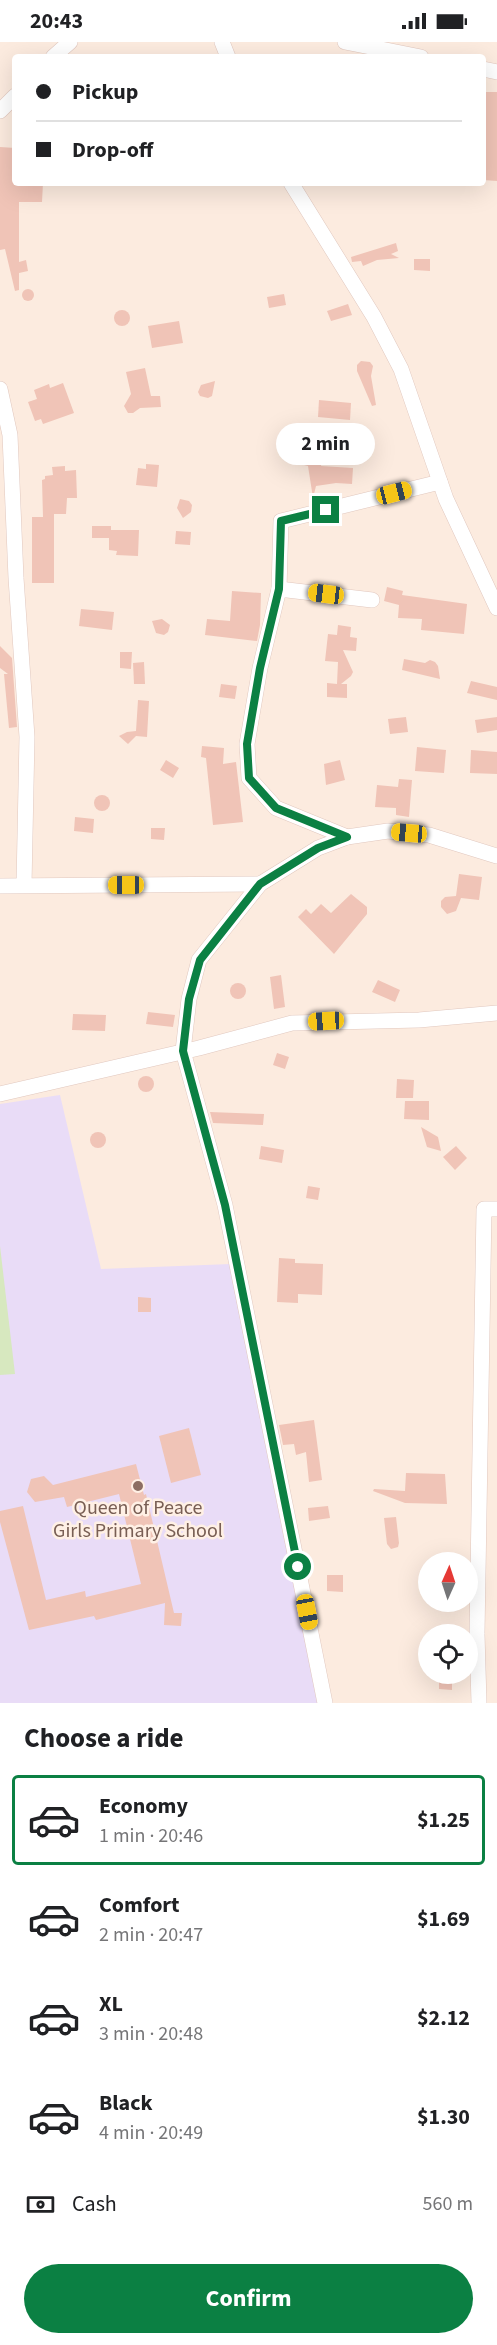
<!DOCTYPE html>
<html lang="en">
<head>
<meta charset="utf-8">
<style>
	:root { --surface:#fff; --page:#f2f2f2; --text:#202124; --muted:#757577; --line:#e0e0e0; --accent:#0b8043 }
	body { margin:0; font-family:"Source Sans 3",sans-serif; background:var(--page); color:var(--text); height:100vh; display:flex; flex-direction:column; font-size:22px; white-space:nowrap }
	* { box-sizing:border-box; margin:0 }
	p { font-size:20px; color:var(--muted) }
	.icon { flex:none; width:33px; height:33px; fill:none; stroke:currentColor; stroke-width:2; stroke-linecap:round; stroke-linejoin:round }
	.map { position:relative; height:1661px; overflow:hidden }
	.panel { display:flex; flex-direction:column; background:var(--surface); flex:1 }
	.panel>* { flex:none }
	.hud { position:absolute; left:12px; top:12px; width:474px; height:132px; border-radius:6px; box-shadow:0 6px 24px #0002; display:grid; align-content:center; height:132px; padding:0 24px; background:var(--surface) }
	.needle { width:39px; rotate:3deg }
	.tools { position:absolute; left:418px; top:1510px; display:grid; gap:12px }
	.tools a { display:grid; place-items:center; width:60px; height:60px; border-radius:50%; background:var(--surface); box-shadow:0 6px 24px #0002; font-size:30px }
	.end { position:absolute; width:27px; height:27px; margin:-14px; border:8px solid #0b8043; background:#fff; box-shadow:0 0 0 3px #fff }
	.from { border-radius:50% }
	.bubble { position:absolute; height:42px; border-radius:21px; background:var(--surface); box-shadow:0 6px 24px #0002; font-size:20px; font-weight:700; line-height:42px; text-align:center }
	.car { position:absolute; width:18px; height:36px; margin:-18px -9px; border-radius:8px; box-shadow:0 0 4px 2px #0007; background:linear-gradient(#f5c518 24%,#345 0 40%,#f5c518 0 76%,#345 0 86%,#f5c518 0) }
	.hud b { display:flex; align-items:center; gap:21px; height:57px; font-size:22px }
	.hud b+b { border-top:2px solid var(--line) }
	.hud i { width:15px; height:15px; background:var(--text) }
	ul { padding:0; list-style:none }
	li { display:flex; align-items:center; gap:18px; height:90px; margin:0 12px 9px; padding:0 12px; border:3px solid transparent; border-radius:6px }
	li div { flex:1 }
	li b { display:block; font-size:22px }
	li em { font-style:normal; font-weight:700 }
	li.active { border-color:var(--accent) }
	li>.icon { width:54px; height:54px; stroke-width:1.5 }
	h2 { padding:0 24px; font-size:27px; line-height:72px }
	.pay { display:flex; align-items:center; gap:15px; height:66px; padding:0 24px; font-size:22px }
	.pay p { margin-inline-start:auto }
	.action { display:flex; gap:12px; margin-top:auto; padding:12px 24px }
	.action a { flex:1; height:69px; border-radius:36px; background:var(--accent); color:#fff; font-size:24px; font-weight:700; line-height:69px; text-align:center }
	.status { display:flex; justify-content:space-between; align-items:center; height:42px; padding:0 30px; background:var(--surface); direction:ltr }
	.status svg { height:16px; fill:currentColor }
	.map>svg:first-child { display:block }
	.education { fill:#e9dcf7 }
	.green { fill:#d7e8bf }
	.building { fill:#f0c4b7 }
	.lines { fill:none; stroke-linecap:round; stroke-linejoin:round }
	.street-casing { stroke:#e1c8bf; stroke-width:16 }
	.street { stroke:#fff; stroke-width:15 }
	.route { stroke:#0b8043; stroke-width:8 }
	.education-dot { fill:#8d6e63; stroke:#fff0e5; stroke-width:2 }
	.labels { text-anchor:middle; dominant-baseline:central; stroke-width:5; stroke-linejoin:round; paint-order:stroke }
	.education-label { font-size:20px; fill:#785e54; stroke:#fff0e5 }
</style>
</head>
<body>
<div class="status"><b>20:43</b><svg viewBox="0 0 49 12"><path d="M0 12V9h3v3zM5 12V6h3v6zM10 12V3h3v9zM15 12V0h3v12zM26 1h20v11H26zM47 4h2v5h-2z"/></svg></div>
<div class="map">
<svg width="497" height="1661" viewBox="0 0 497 1661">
	<rect width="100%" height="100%" fill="#fcebdf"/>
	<path class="education" d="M60,1053L101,1227L231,1222L319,1661H0V1062Z"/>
	<path class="green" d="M0,1204L15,1332L0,1333Z"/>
	<g class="building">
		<path d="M483,50H497V139L483,138Z"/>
		<path d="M0,105L15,106V141H43L42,160H19V220L26,218L28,229L19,231V248L15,249L5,207L0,208Z"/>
		<path d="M396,201L398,209L391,212L399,216L377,218L363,224L361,219L352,220L351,215Z"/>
		<path d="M414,217H430V229L414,228Z"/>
		<circle cx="28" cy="253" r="6"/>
		<path d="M284,252L286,263L269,266L267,255Z"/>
		<path d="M348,262L352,273L331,279L327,269Z"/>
		<circle cx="122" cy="276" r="8"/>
		<path d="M179,279L183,301L152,306L148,284Z"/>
		<path d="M361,319L370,320L373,324L371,334L376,363L372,364L357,329V323Z"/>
		<path d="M145,326L151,354H160L161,365L140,366L133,371H128L124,364L131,352L126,330Z"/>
		<path d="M215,339L212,354L208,356L200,354L198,350L201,343Z"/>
		<path d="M63,341L74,371L43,382L41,377L35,379L28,360L37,357L34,348L49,342L50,346Z"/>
		<path d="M319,358L351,361L350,378L318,375Z"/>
		<path d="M299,410L323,415L321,424L353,426L352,442L336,441L316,444L313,456L308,424L296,421Z"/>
		<path d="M146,422L159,423L157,445L136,443L138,426L146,427Z"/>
		<path d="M65,424V429L76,428L77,456H67L66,472H54V541H32V475H43L42,438L45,437V434L53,433L52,425Z"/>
		<path d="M180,457L189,459L192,463L191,470L183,476L177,466Z"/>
		<path d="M92,484H111V488H139L138,514L116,513L117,509L109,508V496H92Z"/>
		<path d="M176,489L191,490L190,503L175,502Z"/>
		<path d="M387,545L403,549L402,553L467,562L464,592L421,588L422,577L398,576L399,563L384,559Z"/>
		<path d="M232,549L261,551L260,583L257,599L205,593L207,577L230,579Z"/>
		<path d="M81,567L114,570L112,588L79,584Z"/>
		<path d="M162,577L170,583L168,590L164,593L156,591L152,579Z"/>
		<path d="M338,583L351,585L350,595L357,596L356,609L343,608L353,630L351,634L341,642H347V656L327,655V641L337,642L338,620L325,619L328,592L337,593Z"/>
		<path d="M0,604L12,616L17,685L9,686L4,632H8L0,626Z"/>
		<path d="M120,610H132L131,627L120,626Z"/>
		<path d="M404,617L425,621L430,618L435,620L438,624L440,637L402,628Z"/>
		<path d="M144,620L145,642H134L133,621Z"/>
		<path d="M471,639L497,645V658L467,651Z"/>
		<path d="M221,642L237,644L235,657L219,655Z"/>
		<path d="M138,658L149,659L147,695L136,694L128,702L119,694L127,690L136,689Z"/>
		<path d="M406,675L408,690L390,692L388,677Z"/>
		<path d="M497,675V688L477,691L475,678Z"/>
		<path d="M202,704L224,706L223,722L236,720L243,780L213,783L206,716L201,715Z"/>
		<path d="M417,705L446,708L444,731L415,729Z"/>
		<path d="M471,708L497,710V732L470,731Z"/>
		<path d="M166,718L179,726L173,736L160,728Z"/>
		<path d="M340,718L345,738L326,743L324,722Z"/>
		<path d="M399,737L412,738L409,775L396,773V766L375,765L377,743L398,745Z"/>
		<circle cx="102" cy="761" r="8"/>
		<path d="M75,775L94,777L93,791L74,789Z"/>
		<path d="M151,786H165L164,798L151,797Z"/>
		<path d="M459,832L482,835L479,858L461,856L456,869L447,872L441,865V859L445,855L456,854Z"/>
		<path d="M351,852L367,865V872L334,912L298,875L306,867L311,872L321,862L331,871Z"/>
		<path d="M281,933L285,965L274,967L270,935Z"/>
		<path d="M378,938L400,948L395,960L372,950Z"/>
		<circle cx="238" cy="949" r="8"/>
		<path d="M148,970L175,973L173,985L146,982Z"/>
		<path d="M73,972L106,973L105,989L72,988Z"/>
		<path d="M277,1011L289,1015L285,1027L273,1023Z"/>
		<circle cx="146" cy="1042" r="8"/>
		<path d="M397,1037L414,1038L413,1056H396Z"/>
		<path d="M405,1059H429V1078L404,1077Z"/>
		<path d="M210,1070L264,1072L263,1083L213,1081Z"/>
		<path d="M421,1085L438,1095L441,1109L427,1105Z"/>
		<circle cx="98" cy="1098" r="8"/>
		<path d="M261,1104L284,1108L282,1121L259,1117Z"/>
		<path d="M456,1104L467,1116L455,1128L443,1115Z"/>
		<path d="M308,1144L320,1146L318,1158L306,1156Z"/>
		<path d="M279,1216L295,1217V1221L323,1222L322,1253L298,1252V1261L277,1260Z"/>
		<path d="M138,1255L151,1256V1270H138Z"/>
		<path d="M314,1378L322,1438L309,1440L306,1410L296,1413L294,1402L283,1403L279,1383Z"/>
		<path d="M189,1386L201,1433L171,1441L159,1394Z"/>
		<path d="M136,1422L144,1453L146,1452L174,1571H182L181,1584L164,1583L165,1561L96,1578L94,1574L29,1588L0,1480V1469L23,1464L46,1558L85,1549L86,1555L141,1542L119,1452L67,1465L64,1455L35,1460L27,1450L31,1437L44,1434L53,1443Z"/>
		<path d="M406,1431L445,1432L447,1462L405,1461L373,1449L374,1447L405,1449Z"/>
		<path d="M328,1464L330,1476L309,1479L308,1466Z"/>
		<path d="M396,1475L399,1501L398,1505L391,1507L387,1502L384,1476Z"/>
		<path d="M327,1533H343V1550L327,1549Z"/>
		<path d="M439,1634L452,1635V1648L439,1647Z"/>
	</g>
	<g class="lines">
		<defs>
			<g id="street">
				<path d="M222,0L228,15"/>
				<path d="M345,0L421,15"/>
				<path d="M53,15L70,0"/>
				<path d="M483,27L497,30"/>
				<path d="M0,69L15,54"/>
				<path d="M291,141L374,275L401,327L446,457L497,566"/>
				<path d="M0,347L10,393L16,536L27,695L24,843"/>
				<path d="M279,547L281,479L440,440"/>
				<path d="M347,795L276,766L249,736L247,702L260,626L279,547L372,558"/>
				<path d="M0,844L260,842"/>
				<path d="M0,1052L199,1006L292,981L419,978L497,971"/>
				<path d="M325,1661L225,1163L183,1009L189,957L199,918L260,842L318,806L347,795L388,789L429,793L497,814"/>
				<path d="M479,1661L477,1592L484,1167H497"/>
			</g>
		</defs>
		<use href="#street" class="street-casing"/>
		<use href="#street" class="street"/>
	</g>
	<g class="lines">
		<path class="route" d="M298,1525L225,1163L183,1009L189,957L200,918L260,842L318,806L347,795L276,766L249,736L247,702L260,626L279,547L281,479L326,468"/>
	</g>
	<circle class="education-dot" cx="138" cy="1444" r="6"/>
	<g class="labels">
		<g class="education-label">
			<text x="138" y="1466">Queen of Peace<tspan x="138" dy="23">Girls Primary School</tspan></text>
		</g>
	</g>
</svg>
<div class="tools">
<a><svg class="needle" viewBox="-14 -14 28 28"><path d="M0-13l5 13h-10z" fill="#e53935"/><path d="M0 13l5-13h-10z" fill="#757577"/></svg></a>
<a><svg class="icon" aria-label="locate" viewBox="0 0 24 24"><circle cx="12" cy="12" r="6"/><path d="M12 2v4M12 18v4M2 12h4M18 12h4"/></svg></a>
</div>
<i class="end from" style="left:298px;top:1525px"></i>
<i class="end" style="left:326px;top:468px"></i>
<div class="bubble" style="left:276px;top:381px;width:99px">2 min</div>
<i class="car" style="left:394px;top:451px;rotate:76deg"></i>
<i class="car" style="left:326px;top:552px;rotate:277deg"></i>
<i class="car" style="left:409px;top:791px;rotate:275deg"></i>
<i class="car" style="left:126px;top:843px;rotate:270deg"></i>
<i class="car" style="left:326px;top:979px;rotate:267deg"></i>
<i class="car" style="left:307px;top:1570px;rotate:169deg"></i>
<div class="hud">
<b><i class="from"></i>Pickup</b>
<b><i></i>Drop-off</b>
</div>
</div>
<section class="panel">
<h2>Choose a ride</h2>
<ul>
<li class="active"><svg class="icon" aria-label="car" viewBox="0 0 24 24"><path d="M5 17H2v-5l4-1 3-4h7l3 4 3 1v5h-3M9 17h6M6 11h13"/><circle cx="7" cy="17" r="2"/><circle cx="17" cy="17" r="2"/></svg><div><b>Economy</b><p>1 min · 20:46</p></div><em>$1.25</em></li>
<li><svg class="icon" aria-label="car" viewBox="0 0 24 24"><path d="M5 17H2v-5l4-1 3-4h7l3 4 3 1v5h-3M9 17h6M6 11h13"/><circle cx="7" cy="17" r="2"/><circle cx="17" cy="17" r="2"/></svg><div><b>Comfort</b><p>2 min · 20:47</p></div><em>$1.69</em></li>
<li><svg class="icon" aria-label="car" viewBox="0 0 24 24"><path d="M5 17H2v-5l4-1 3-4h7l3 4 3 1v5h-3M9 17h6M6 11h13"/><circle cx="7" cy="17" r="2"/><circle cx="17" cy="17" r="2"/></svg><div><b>XL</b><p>3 min · 20:48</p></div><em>$2.12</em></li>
<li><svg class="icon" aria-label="car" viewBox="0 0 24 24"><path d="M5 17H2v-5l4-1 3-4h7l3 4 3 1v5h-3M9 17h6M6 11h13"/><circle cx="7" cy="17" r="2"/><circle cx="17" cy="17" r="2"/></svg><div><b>Black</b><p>4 min · 20:49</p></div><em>$1.30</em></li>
</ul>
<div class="pay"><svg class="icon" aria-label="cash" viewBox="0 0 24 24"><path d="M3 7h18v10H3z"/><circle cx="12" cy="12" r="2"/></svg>Cash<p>560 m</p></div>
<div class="action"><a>Confirm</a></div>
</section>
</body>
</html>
